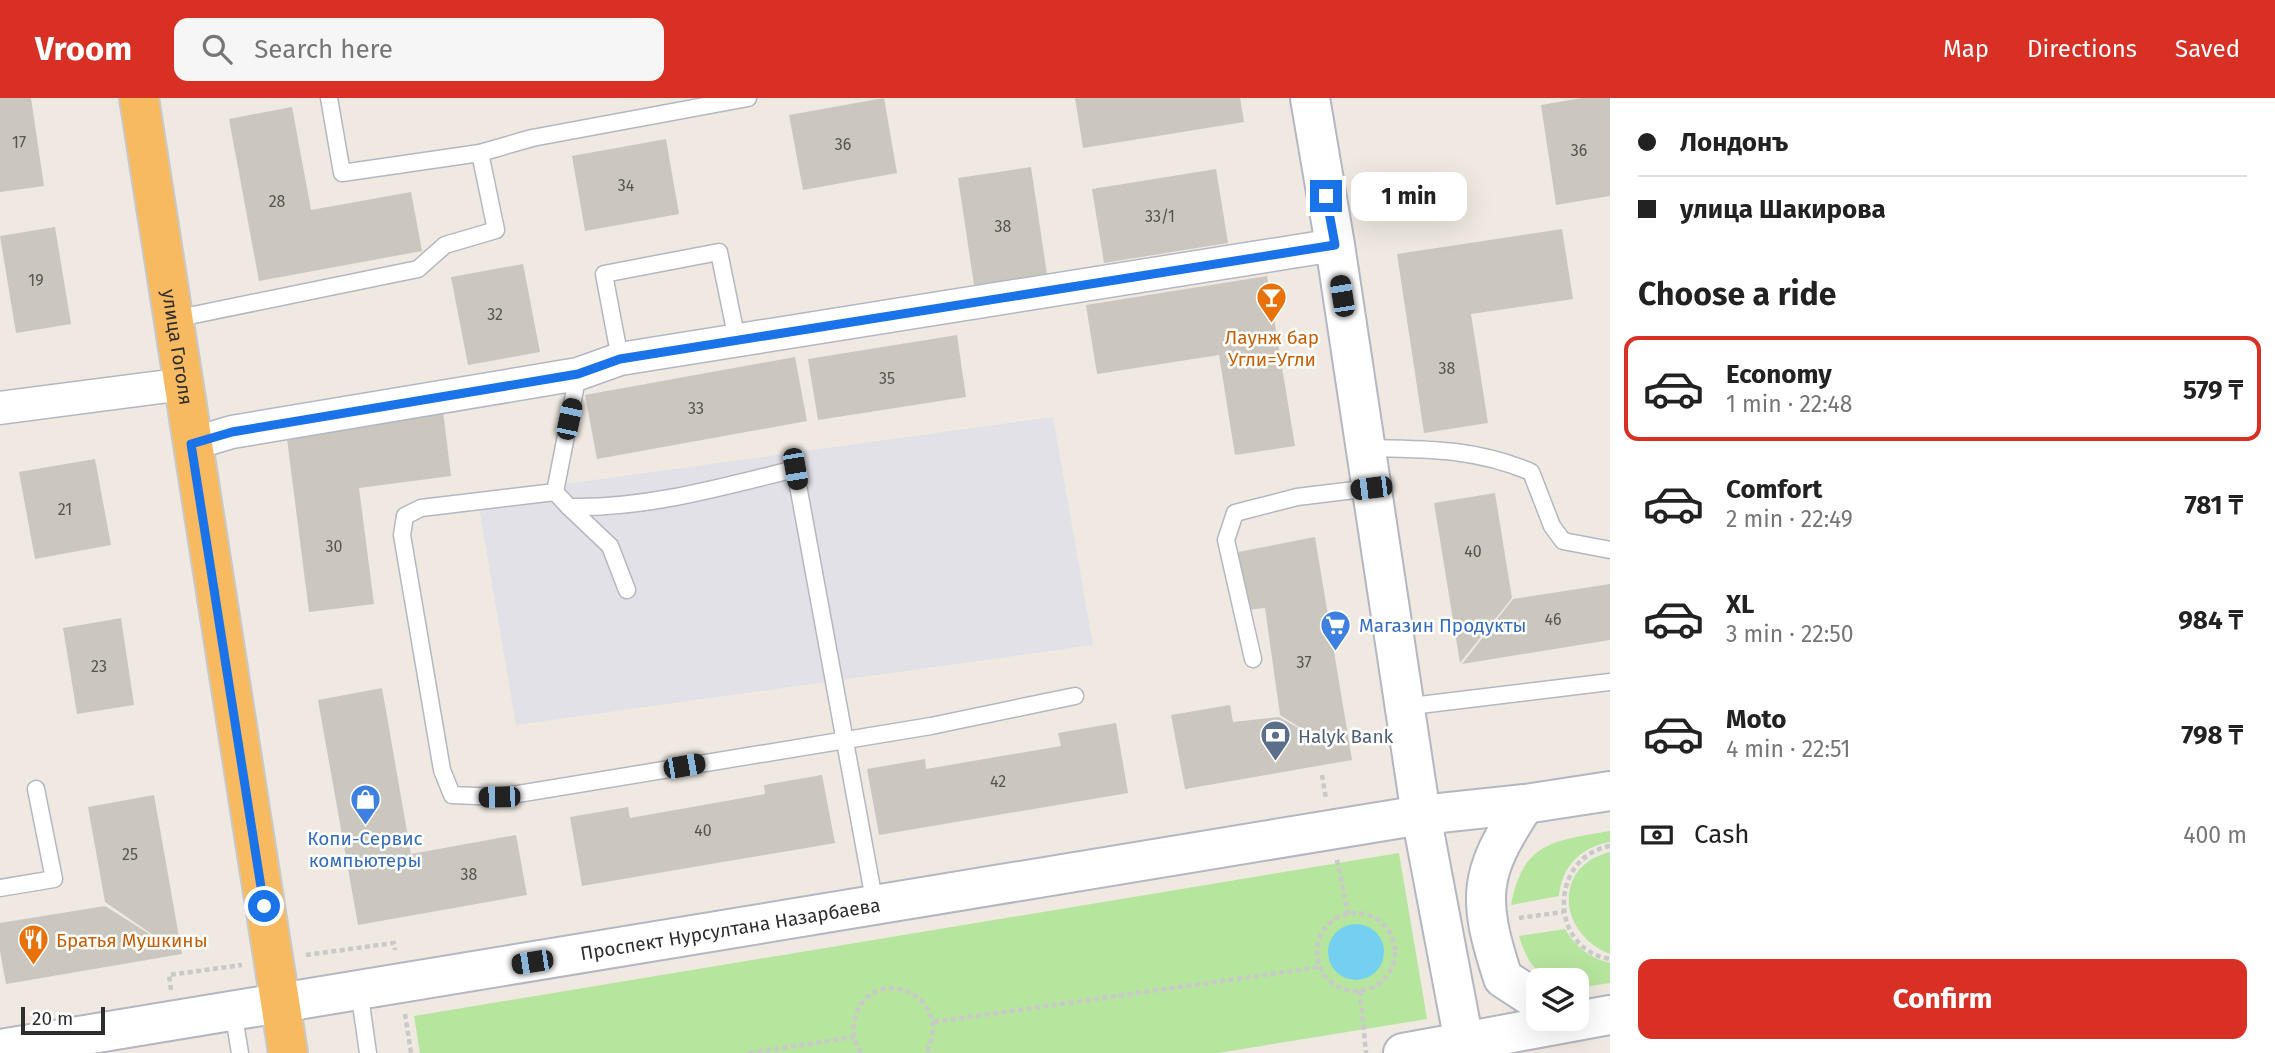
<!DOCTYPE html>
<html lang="en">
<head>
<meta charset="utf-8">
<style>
	:root { --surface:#fff; --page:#f6f6f6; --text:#222; --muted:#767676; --line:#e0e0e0; --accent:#d93025 }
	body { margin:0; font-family:"Fira Sans",sans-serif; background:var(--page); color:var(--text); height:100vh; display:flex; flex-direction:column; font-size:26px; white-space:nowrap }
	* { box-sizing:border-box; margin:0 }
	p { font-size:23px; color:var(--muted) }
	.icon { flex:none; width:38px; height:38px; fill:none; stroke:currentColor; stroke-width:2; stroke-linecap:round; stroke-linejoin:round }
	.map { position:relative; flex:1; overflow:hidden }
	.details { display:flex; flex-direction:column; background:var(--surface); width:665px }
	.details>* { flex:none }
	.banner { display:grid; align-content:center; height:154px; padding:0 28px; background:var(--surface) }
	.controls { position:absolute; left:1526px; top:870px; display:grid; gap:14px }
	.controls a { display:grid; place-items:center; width:63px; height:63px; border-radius:14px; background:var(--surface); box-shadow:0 7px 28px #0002; font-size:35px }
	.scale { position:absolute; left:21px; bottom:18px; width:84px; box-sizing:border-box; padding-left:7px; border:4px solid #2e2e2e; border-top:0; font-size:19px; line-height:24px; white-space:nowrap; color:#2e2e2e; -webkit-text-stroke:5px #fff; paint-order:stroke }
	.end { position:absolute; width:32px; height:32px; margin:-16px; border:9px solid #1a73e8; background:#fff; box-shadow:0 0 0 4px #fff }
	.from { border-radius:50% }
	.bubble { position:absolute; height:49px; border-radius:14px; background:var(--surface); box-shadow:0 7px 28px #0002; font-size:23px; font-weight:700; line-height:49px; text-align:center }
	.car { position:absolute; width:21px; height:42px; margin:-21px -10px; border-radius:9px; box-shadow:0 0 5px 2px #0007; background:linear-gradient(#222 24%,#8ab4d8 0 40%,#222 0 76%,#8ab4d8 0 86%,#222 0) }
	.banner b { display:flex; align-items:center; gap:24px; height:66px; font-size:26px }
	.banner b+b { border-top:2px solid var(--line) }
	.banner i { width:18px; height:18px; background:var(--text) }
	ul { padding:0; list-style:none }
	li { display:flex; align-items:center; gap:21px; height:105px; margin:0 14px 10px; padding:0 14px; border:4px solid transparent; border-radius:14px }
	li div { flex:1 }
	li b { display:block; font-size:26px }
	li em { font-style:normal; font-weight:700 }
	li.current { border-color:var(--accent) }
	li>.icon { width:63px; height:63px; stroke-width:1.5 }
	h2 { padding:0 28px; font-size:32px; line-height:84px }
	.pay { display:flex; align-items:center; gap:18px; height:77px; padding:0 28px; font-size:26px }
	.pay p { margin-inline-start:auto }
	.action { display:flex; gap:14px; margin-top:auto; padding:14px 28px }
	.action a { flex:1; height:80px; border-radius:14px; background:var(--accent); color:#fff; font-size:28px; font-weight:700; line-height:80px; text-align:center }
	header { display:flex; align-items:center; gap:42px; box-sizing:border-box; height:98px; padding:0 35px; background:var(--accent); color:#fff }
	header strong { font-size:33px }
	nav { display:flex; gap:38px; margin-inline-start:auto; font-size:24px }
	.search { width:490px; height:63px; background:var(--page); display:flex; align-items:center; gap:18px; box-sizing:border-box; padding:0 24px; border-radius:14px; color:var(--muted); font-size:26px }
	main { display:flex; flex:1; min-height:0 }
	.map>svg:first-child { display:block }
	.industrial { fill:#e3e1e8 }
	.green { fill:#b6e59e }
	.water { fill:#75cff0 }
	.building { fill:#cbc7bf }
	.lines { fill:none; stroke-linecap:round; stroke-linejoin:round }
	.service-casing { stroke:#b4b7c1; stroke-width:19 }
	.minor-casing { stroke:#b4b7c1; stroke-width:35 }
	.tertiary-casing { stroke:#b4b7c1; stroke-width:42 }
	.secondary-casing { stroke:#b4b7c1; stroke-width:42 }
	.trunk-casing { stroke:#c9c9c9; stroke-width:42 }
	.path { stroke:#c9c9c9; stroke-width:4.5; stroke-dasharray:5 3.5; stroke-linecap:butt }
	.service { stroke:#fff; stroke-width:16 }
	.minor { stroke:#fff; stroke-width:32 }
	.tertiary { stroke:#fff; stroke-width:38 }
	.secondary { stroke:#fff; stroke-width:38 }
	.trunk { stroke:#f8ba60; stroke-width:38 }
	.route { stroke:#1a73e8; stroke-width:9 }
	.labels { text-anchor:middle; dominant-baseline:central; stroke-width:5; stroke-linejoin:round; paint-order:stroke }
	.number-label { font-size:16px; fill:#555452 }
	.food-label { font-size:19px; fill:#c56008; stroke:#fff }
	.street-label { font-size:19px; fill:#2e2e2e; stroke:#fff }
	.shop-label { font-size:19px; fill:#366cbe; stroke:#fff; text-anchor:start }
	.service-label { font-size:19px; fill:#4e5e75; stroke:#fff; text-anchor:start }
</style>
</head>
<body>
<header>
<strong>Vroom</strong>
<div class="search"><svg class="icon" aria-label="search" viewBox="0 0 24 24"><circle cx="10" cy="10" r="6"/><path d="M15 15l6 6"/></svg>Search here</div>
<nav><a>Map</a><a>Directions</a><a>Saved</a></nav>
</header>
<main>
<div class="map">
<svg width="1610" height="955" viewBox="0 0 1610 955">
	<rect width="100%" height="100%" fill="#efe9e1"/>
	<path class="industrial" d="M1053,319L1093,547L516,627L477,398Z"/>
	<g class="green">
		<path d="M1610,733V744C1581,749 1562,768 1559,798L1511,807C1523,743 1554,743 1610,733Z"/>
		<path d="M1610,754V856C1558,836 1552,768 1610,754Z"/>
		<path d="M1399,755L1427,921L1218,955H420L414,918Z"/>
		<path d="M1565,831C1576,849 1589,860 1610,865V885L1577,890V882C1541,882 1530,873 1519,838Z"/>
	</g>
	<circle class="water" cx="1356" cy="854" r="28"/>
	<g class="building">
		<path d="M0,0H31L44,88L0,94Z"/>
		<path d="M884,0L897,75L803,92L789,17Z"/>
		<path d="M1075,0H1240L1244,24L1083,50Z"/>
		<path d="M1582,0H1610V98L1556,107L1541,7Z"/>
		<path d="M292,9L311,112L411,94L422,153L259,183L229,21Z"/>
		<path d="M666,41L679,116L585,133L572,58Z"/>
		<path d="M1031,69L1047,176L974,187L958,80Z"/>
		<path d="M1216,71L1228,145L1104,165L1092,91Z"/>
		<path d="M55,129L71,226L16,235L0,138Z"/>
		<path d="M1562,131L1573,201L1471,216L1488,325L1424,335L1397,156Z"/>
		<path d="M523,166L540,254L468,267L451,179Z"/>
		<path d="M1267,178L1295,348L1235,357L1219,257L1097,276L1086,207Z"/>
		<path d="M957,237L966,299L818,322L808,261Z"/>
		<path d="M795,259L807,323L597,361L585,297Z"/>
		<path d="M443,313L451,378L359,390L374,506L309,514L286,333Z"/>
		<path d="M95,361L111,447L35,461L19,374Z"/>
		<path d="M1495,395L1512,500L1460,565L1434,405Z"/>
		<path d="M1315,439L1352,662L1185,691L1171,617L1230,607L1233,624L1279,619L1321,643L1280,617L1265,510L1247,512L1238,454Z"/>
		<path d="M1610,486V542L1462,566L1513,501Z"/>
		<path d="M121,520L134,607L77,616L63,530Z"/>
		<path d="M382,590L411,756L516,737L527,797L358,827L318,602Z"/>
		<path d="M1116,625L1128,695L879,737L867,671L925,661L926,671L1061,648L1058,635Z"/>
		<path d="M822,677L835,745L582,788L570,719L628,709L630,720L765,696L764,687Z"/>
		<path d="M154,697L182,856L6,886L0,853V825L105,808L178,854L105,804L88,709Z"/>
	</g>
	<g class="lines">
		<defs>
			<g id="service">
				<path d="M329,0L342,75L480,55L532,40L748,0"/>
				<path d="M174,221L418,171L445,147L496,132L480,55"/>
				<path d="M620,261L604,176L719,154L737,242"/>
				<path d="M578,276L555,394L421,410L405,418L402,437L442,672L452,697L499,699L931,628L1075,598"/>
				<path d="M1365,350C1426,351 1474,350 1531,374L1552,428L1563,443L1610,452"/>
				<path d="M555,394L569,409C645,411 722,389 795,371L875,807"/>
				<path d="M569,409L610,448L627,492"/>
				<path d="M1253,561L1226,442L1235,415L1297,399L1371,390"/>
				<path d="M1403,609L1610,584"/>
				<path d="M0,790L54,781L36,691"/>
				<path d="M359,892L368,955"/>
				<path d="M233,913L240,955"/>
			</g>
			<g id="minor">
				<path d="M0,310L184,286"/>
				<path d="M191,346L232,334L578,276L620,261L1335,147"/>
			</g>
			<path id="tertiary" d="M1310,0L1335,147L1421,717"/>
			<g id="secondary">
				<path d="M1421,717L1464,944L1482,955"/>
				<path d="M1538,903L1503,880C1477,800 1478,776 1525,706L1610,693"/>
				<path id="s1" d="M0,951L1421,717L1525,706"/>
				<path d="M1403,955L1610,917"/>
			</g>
			<g id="trunk">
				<path id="s2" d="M139,0L288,955"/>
			</g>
		</defs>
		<use href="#service" class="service-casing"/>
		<use href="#minor" class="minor-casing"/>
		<use href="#tertiary" class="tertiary-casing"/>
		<use href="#secondary" class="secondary-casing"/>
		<use href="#trunk" class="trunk-casing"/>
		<g class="path">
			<path d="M1322,677L1326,701"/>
			<path d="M1610,748C1549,759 1548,851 1610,861"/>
			<path d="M1337,762L1348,816"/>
			<circle cx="1356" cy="854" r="39"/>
			<path d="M1519,820L1563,814"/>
			<path d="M306,857L394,845L395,852"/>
			<path d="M171,892L169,877L242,867"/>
			<path d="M1360,893L1366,955"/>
			<path d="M405,916L411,955"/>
			<path d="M934,924L1320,869"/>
			<path d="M749,955L853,939"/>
			<path d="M861,955C853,942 851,928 857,914C877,865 956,898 926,955"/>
		</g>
		<use href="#service" class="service"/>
		<use href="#minor" class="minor"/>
		<use href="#tertiary" class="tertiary"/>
		<use href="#secondary" class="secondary"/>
		<use href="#trunk" class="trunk"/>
	</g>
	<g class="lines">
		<path class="route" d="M264,808L191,346L232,334L578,276L620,261L1335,147L1326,98"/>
	</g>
	<defs>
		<symbol id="bar-pin" viewBox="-11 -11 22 30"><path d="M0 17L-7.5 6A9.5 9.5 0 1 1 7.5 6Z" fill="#e8710a" stroke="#fff"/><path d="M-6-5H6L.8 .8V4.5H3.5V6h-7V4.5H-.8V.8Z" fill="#fff"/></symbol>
		<symbol id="supermarket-pin" viewBox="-11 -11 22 30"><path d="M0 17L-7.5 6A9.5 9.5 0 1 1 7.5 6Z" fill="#3f7fe0" stroke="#fff"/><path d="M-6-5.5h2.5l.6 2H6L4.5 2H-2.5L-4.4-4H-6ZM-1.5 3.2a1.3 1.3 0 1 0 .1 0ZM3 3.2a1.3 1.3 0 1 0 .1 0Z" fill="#fff"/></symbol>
		<symbol id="bank-pin" viewBox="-11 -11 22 30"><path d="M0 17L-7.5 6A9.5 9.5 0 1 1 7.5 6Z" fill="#5c6f8a" stroke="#fff"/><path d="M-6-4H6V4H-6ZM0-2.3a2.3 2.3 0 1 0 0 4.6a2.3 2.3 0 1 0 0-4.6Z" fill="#fff"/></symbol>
		<symbol id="shop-pin" viewBox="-11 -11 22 30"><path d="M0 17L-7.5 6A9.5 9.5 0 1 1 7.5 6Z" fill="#3f7fe0" stroke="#fff"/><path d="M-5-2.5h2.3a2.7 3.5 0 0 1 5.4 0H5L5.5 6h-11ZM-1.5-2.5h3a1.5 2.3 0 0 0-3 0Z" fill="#fff"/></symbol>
		<symbol id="restaurant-pin" viewBox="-11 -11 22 30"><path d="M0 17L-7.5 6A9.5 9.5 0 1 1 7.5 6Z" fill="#e8710a" stroke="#fff"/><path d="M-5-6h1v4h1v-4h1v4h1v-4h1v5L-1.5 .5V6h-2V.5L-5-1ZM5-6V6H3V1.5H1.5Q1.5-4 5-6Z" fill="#fff"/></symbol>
	</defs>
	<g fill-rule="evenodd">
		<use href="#bar-pin" x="1254" y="182" width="35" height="47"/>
		<use href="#supermarket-pin" x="1318" y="510" width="35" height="47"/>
		<use href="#bank-pin" x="1258" y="620" width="35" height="47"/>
		<use href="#shop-pin" x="348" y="684" width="35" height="47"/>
		<use href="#restaurant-pin" x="16" y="824" width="35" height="47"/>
	</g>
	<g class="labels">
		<g class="number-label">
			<text x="19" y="44">17</text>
			<text x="843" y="46">36</text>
			<text x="1579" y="52">36</text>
			<text x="626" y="87">34</text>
			<text x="277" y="103">28</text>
			<text x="1160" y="118">33/1</text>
			<text x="1003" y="128">38</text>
			<text x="36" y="182">19</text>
			<text x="495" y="216">32</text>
			<text x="1447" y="270">38</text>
			<text x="887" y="280">35</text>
			<text x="696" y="310">33</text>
			<text x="65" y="411">21</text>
			<text x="334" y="448">30</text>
			<text x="1473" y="453">40</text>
			<text x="1553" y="521">46</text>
			<text x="1304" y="564">37</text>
			<text x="99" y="568">23</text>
			<text x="998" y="683">42</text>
			<text x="703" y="732">40</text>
			<text x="130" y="756">25</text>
			<text x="469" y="776">38</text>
		</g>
		<g class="food-label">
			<text x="1272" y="239">Лаунж бар<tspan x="1272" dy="22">Угли=Угли</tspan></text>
			<text x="56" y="842" text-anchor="start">Братья Мушкины</text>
		</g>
		<g class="street-label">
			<text stroke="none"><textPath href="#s2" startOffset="252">улица Гоголя</textPath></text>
			<text stroke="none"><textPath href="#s1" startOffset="740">Проспект Нурсултана Назарбаева</textPath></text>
		</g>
		<g class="shop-label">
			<text x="1359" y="527">Магазин Продукты</text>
			<text x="365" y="740" text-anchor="middle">Копи-Сервис<tspan x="365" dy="22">компьютеры</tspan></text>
		</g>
		<g class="service-label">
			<text x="1298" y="638">Halyk Bank</text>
		</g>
	</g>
</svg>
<div class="controls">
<a><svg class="icon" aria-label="layers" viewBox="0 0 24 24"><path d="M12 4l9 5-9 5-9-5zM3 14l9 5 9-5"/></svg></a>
</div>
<div class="scale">20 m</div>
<i class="end from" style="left:264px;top:808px"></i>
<i class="end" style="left:1326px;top:98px"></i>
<div class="bubble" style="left:1351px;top:74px;width:116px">1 min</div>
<i class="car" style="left:1342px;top:198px;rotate:351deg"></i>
<i class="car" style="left:569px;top:321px;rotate:12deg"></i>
<i class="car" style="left:795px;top:371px;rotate:170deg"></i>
<i class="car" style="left:1371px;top:390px;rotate:263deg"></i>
<i class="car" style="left:684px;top:668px;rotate:80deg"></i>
<i class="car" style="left:499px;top:699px;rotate:269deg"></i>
<i class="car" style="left:532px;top:864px;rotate:261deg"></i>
</div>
<section class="details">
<div class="banner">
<b><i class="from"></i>Лондонъ</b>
<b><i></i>улица Шакирова</b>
</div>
<h2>Choose a ride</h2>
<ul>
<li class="current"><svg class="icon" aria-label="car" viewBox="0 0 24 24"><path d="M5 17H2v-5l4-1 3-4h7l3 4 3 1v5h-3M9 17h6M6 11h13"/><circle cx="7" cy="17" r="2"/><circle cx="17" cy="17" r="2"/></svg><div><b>Economy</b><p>1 min · 22:48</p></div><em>579 ₸</em></li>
<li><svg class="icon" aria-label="car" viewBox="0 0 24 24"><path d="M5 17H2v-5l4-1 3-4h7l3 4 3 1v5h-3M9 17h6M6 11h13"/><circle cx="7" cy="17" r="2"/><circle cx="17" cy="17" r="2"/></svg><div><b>Comfort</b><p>2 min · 22:49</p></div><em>781 ₸</em></li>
<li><svg class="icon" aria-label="car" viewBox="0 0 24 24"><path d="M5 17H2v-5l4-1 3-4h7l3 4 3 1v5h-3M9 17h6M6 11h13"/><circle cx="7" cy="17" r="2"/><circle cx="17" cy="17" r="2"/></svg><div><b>XL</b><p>3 min · 22:50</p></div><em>984 ₸</em></li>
<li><svg class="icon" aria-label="car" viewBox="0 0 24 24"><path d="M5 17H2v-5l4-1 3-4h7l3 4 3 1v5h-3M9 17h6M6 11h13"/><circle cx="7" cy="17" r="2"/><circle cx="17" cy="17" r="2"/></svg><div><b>Moto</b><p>4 min · 22:51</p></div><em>798 ₸</em></li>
</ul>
<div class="pay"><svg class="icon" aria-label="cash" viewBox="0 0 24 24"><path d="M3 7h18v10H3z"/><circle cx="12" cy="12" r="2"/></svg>Cash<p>400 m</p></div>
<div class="action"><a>Confirm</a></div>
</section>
</main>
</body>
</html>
